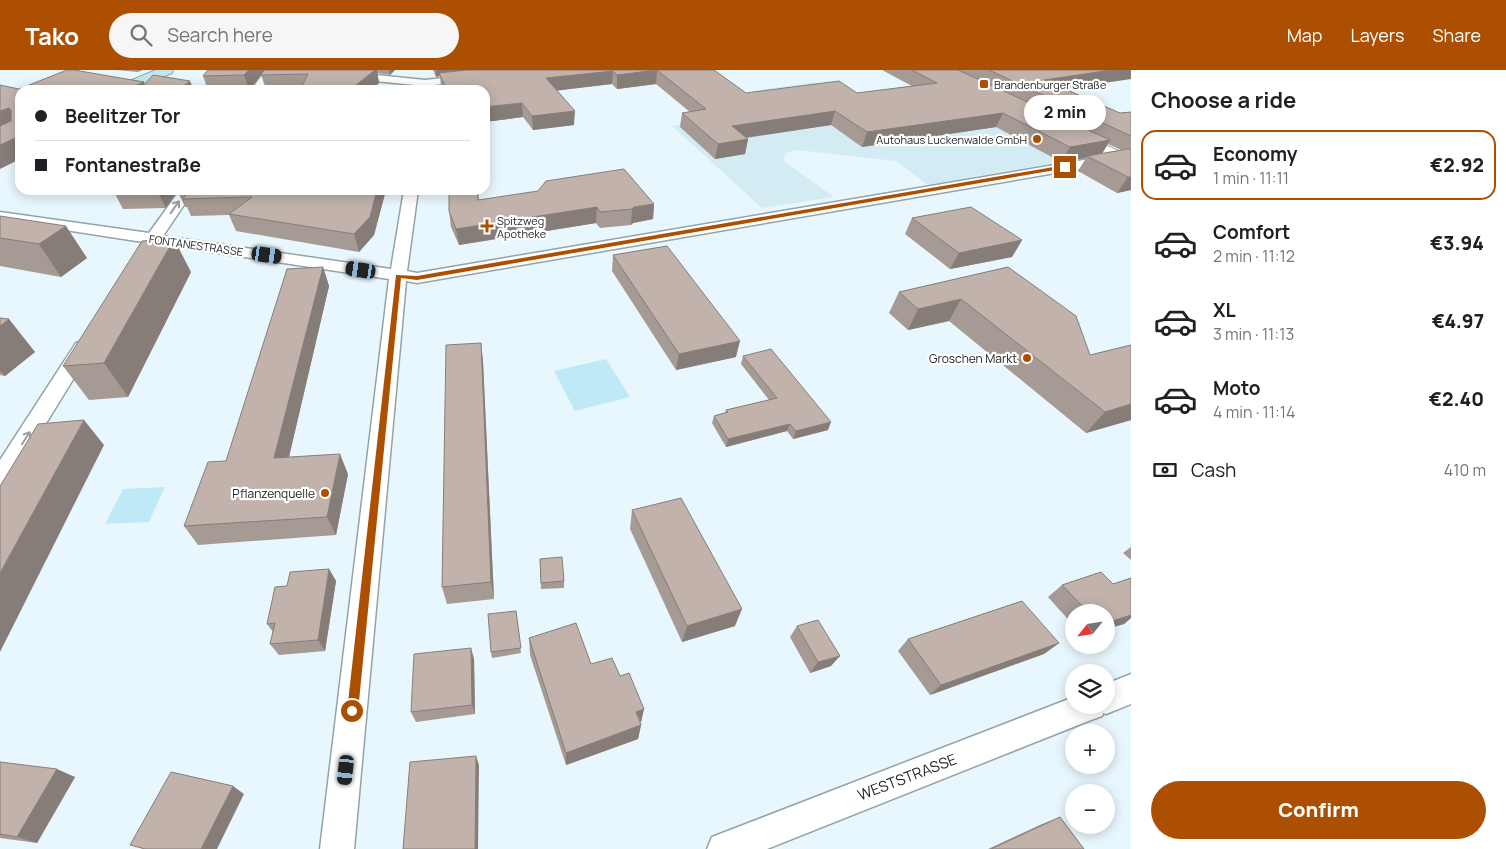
<!DOCTYPE html>
<html lang="en">
<head>
<meta charset="utf-8">
<style>
	:root { --surface:#fff; --page:#f6f6f6; --text:#202124; --muted:#757577; --line:#e0e0e0; --accent:#ad4f00 }
	body { margin:0; font-family:Manrope,sans-serif; background:var(--page); color:var(--text); height:100vh; display:flex; flex-direction:column; font-size:19px; white-space:nowrap }
	* { box-sizing:border-box; margin:0 }
	p { font-size:16px; color:var(--muted) }
	.icon { flex:none; width:28px; height:28px; fill:none; stroke:currentColor; stroke-width:2; stroke-linecap:round; stroke-linejoin:round }
	.map { position:relative; flex:1; overflow:hidden }
	.panel { display:flex; flex-direction:column; background:var(--surface); width:375px }
	.panel>* { flex:none }
	.hud { position:absolute; left:15px; top:15px; width:475px; height:110px; border-radius:15px; box-shadow:0 2px 12px #0003; display:grid; align-content:center; height:110px; padding:0 20px; background:var(--surface) }
	.needle { width:32px; rotate:240deg }
	.buttons { position:absolute; left:1065px; top:534px; display:grid; gap:10px }
	.buttons a { display:grid; place-items:center; width:50px; height:50px; border-radius:50%; background:var(--surface); box-shadow:0 2px 12px #0003; font-size:25px }
	.end { position:absolute; width:22px; height:22px; margin:-11px; border:6px solid #ad4f00; background:#fff; box-shadow:0 0 0 2px #fff }
	.from { border-radius:50% }
	.bubble { position:absolute; height:35px; border-radius:18px; background:var(--surface); box-shadow:0 2px 12px #0003; font-size:16px; font-weight:800; line-height:35px; text-align:center }
	.car { position:absolute; width:15px; height:30px; margin:-15px -8px; border-radius:6px; box-shadow:0 0 4px 1px #0007; background:linear-gradient(#222 24%,#8ab4d8 0 40%,#222 0 76%,#8ab4d8 0 86%,#222 0) }
	.hud b { display:flex; align-items:center; gap:18px; height:48px; font-size:19px }
	.hud b+b { border-top:1px solid var(--line) }
	.hud i { width:12px; height:12px; background:var(--text) }
	ul { padding:0; list-style:none }
	li { display:flex; align-items:center; gap:15px; height:70px; margin:0 10px 8px; padding:0 10px; border:2px solid transparent; border-radius:15px }
	li div { flex:1 }
	li b { display:block; font-size:19px }
	li em { font-style:normal; font-weight:800 }
	li.current { border-color:var(--accent) }
	li>.icon { width:45px; height:45px; stroke-width:1.5 }
	h2 { padding:0 20px; font-size:22px; line-height:60px }
	.pay { display:flex; align-items:center; gap:12px; height:55px; padding:0 20px; font-size:19px }
	.pay p { margin-inline-start:auto }
	.primary-button { display:flex; gap:10px; margin-top:auto; padding:10px 20px }
	.primary-button a { flex:1; height:58px; border-radius:30px; background:var(--accent); color:#fff; font-size:20px; font-weight:800; line-height:58px; text-align:center }
	header { display:flex; align-items:center; gap:30px; box-sizing:border-box; height:70px; padding:0 25px; background:var(--accent); color:#fff }
	header strong { font-size:24px }
	nav { display:flex; gap:28px; margin-inline-start:auto; font-size:18px }
	.search { width:350px; height:45px; background:var(--page); display:flex; align-items:center; gap:12px; box-sizing:border-box; padding:0 18px; border-radius:28px; color:var(--muted); font-size:19px }
	main { display:flex; flex:1; min-height:0 }
	.map>svg:first-child { display:block }
	.built { fill:#d3ecf4 }
	.green { fill:#bfe9f7 }
	.lines { fill:none; stroke-linecap:round; stroke-linejoin:round }
	.minor-casing { stroke:#94a3a8; stroke-width:3 }
	.tertiary-casing { stroke:#94a3a8; stroke-width:2 }
	.secondary-casing { stroke:#94a3a8; stroke-width:2 }
	.minor { fill:#fff; fill-rule:evenodd }
	.tertiary { fill:#fff; fill-rule:evenodd }
	.secondary { fill:#c0e8f3; fill-rule:evenodd }
	.wall { fill:#a69a94; fill-rule:evenodd }
	.shaded-wall { fill:#877d78 }
	.building { fill:#c1b3ac; stroke:#877d78 }
	.oneway { stroke:#9b9d9e }
	.route { fill:#ad4f00 }
	.poi-dot { fill:#ad4f00; stroke:#fff; stroke-width:2 }
	.labels { text-anchor:middle; dominant-baseline:central; stroke-width:4.5; stroke-linejoin:round; paint-order:stroke }
	.far-poi-label { font-size:11px; fill:#202527; stroke:#fff; text-anchor:start }
	.far-street-label { font-size:11px; fill:#202527; stroke:#fff }
	.poi-label { font-size:12px; fill:#202527; stroke:#fff; text-anchor:end }
	.near-street-label { font-size:15px; fill:#202527; stroke:#fff }
</style>
</head>
<body>
<header>
<strong>Tako</strong>
<div class="search"><svg class="icon" aria-label="search" viewBox="0 0 24 24"><circle cx="10" cy="10" r="6"/><path d="M15 15l6 6"/></svg>Search here</div>
<nav><a>Map</a><a>Layers</a><a>Share</a></nav>
</header>
<main>
<div class="map">
<svg width="1131" height="779" viewBox="0 0 1131 779">
	<rect width="100%" height="100%" fill="#e8f7fd"/>
	<path class="built" d="M815,12L853,36L941,29L1070,90L928,115L896,91L797,80L785,83L784,91L834,127L762,138L672,56L777,41L752,21Z"/>
	<g class="green">
		<path d="M606,289L630,327L575,341L554,301Z"/>
		<path d="M165,417L149,452L105,454L123,419Z"/>
	</g>
	<g class="lines">
		<defs>
			<g id="minor">
				<path d="M266,0H276L263,20H251Z"/>
				<path d="M290,0H327L425,10L471,5L476,8L471,11L425,16L295,3Z"/>
				<path d="M1131,82V90L417,213L406,211L354,779H320L389,209L158,174L153,181H141L139,178L143,172L0,150V142L149,163L180,120H194L163,166L391,199L404,120H418L407,201L417,203Z"/>
				<path d="M83,271L90,273L93,277L8,415L0,418V390L76,273Z"/>
				<path d="M1131,604V634L1106,644L1103,643L1102,646L1091,650L767,779H707L712,767L1074,627V635H1106V614Z"/>
			</g>
			<path id="tertiary" d="M1070,58L1131,87V98L1065,66L1062,63L1065,60Z"/>
			<path id="secondary" d="M156,0H173L172,3L131,20H113L115,17Z"/>
		</defs>
		<use href="#minor" class="minor-casing"/>
		<use href="#tertiary" class="tertiary-casing"/>
		<use href="#secondary" class="secondary-casing"/>
		<use href="#minor" class="minor"/>
		<use href="#tertiary" class="tertiary"/>
		<use href="#secondary" class="secondary"/>
	</g>
	<g class="wall">
		<path d="M116,0H143L138,2Z"/>
		<path d="M208,0H395L390,5L377,3L379,13L371,20H300L301,18L266,19L261,5L262,3L249,20H208L203,6Z"/>
		<path d="M433,0H714L746,23H857L912,16L882,0H1131L1065,19L1120,43L1131,42V120L1117,123L1078,101L1086,88L1061,92L996,57L862,77L831,55L746,68L748,69L745,84L715,89L680,57L682,43L690,42L656,14L617,19L612,14L557,20L574,55L533,60L523,47L485,52V20H443L441,16L440,6L436,7ZM1108,74L1121,80L1102,84Z"/>
		<path d="M116,120H386L374,165L359,182L236,161L229,145L191,146L187,137H185L177,120L166,138L123,139L114,122Z"/>
		<path d="M449,120H478L479,130L654,134L653,149L633,153L631,155L600,158L596,153L459,175L451,157L449,141Z"/>
		<path d="M0,146L87,188L61,207L0,196Z"/>
		<path d="M912,148L1022,170L1012,187L950,199L905,164Z"/>
		<path d="M613,185L736,287L676,300L612,201Z"/>
		<path d="M323,197L329,216L289,387L348,404L336,465L198,475L184,456L226,391Z"/>
		<path d="M1008,197L1090,285L1131,275V350L1086,363L949,251L908,260L889,243L899,222Z"/>
		<path d="M191,202L128,327L89,330L63,296Z"/>
		<path d="M0,248L35,282L5,306L0,305Z"/>
		<path d="M481,273L483,292L494,529L447,534L442,517Z"/>
		<path d="M743,286L828,360L793,369L787,361L726,377L712,353L714,346L725,343L726,340L769,330L741,294Z"/>
		<path d="M632,440L735,556L682,572L630,459Z"/>
		<path d="M1131,477V490L1123,483Z"/>
		<path d="M540,489L564,511V518L541,519Z"/>
		<path d="M329,499L336,511L325,581L279,585L270,574L273,562L267,554L287,516Z"/>
		<path d="M1101,502L1113,514L1131,508V548L1124,554L1106,559V542H1074V556L1048,527L1062,515Z"/>
		<path d="M516,541L521,583L492,588L491,582Z"/>
		<path d="M797,556L831,596L810,603L790,567Z"/>
		<path d="M529,568L591,594L640,653L641,655L638,669L566,695L530,585Z"/>
		<path d="M908,569L1059,573L1044,584L930,625L898,581Z"/>
		<path d="M474,589L475,644L416,652L411,642Z"/>
		<path d="M0,692L75,707L37,773L0,768Z"/>
		<path d="M1060,747L1084,779H988L1042,754Z"/>
	</g>
	<g class="shaded-wall">
		<path d="M249,0H265L249,20L244,5Z"/>
		<path d="M375,0H377L379,13L371,20H350Z"/>
		<path d="M389,0H395L390,5Z"/>
		<path d="M436,0H498L439,3L440,6L436,7Z"/>
		<path d="M657,0L656,14L617,19V5Z"/>
		<path d="M1111,0H1131V9L1037,23L1044,10Z"/>
		<path d="M613,1L612,14L546,22V8Z"/>
		<path d="M190,11L194,20H178Z"/>
		<path d="M144,12L148,20H125Z"/>
		<path d="M522,33L523,47L485,52V37Z"/>
		<path d="M9,38L19,55L0,63V41Z"/>
		<path d="M575,41L574,55L533,60L532,46Z"/>
		<path d="M835,41L831,55L729,70L732,56Z"/>
		<path d="M1003,43L996,57L862,77L867,62Z"/>
		<path d="M20,66V89L0,99V75Z"/>
		<path d="M748,69L745,84L715,89L718,74Z"/>
		<path d="M1110,70L1101,85L1087,86L1086,88L1061,92L1070,77Z"/>
		<path d="M1128,107H1131V120L1117,123Z"/>
		<path d="M158,120H178L166,138L157,121Z"/>
		<path d="M377,120H386L374,165L359,182L354,164Z"/>
		<path d="M654,134L653,149L633,153L631,155L632,139L634,137Z"/>
		<path d="M597,137L596,153L459,175L456,159Z"/>
		<path d="M66,156L87,188L61,207L39,174Z"/>
		<path d="M174,169L191,202L128,327L104,293Z"/>
		<path d="M1022,170L1012,187L950,199L959,183Z"/>
		<path d="M323,197L329,216L284,408L274,388Z"/>
		<path d="M961,229L949,251L908,260L918,239Z"/>
		<path d="M9,249L35,282L5,306L0,301V256Z"/>
		<path d="M740,271L736,287L676,300L679,284Z"/>
		<path d="M481,273L483,292L494,529L491,512Z"/>
		<path d="M1131,334V350L1086,363L1105,342Z"/>
		<path d="M84,350L104,375L0,582V503Z"/>
		<path d="M831,352L828,360L793,369L796,361Z"/>
		<path d="M790,354L787,361L726,377L728,369Z"/>
		<path d="M340,384L348,404L336,465L327,447Z"/>
		<path d="M329,499L336,511L325,581L318,570Z"/>
		<path d="M742,539L735,556L682,572L687,556Z"/>
		<path d="M1131,545V548L1124,554L1106,559V553Z"/>
		<path d="M1059,573L1044,584L930,625L941,615Z"/>
		<path d="M471,578L474,589L475,644L472,635Z"/>
		<path d="M840,586L831,596L810,603L818,592Z"/>
		<path d="M644,639L641,653L636,642Z"/>
		<path d="M641,655L638,669L566,695V683Z"/>
		<path d="M476,686L479,695L478,779H475Z"/>
		<path d="M57,699L75,707L37,773L17,767Z"/>
		<path d="M233,716L244,724L217,779H201Z"/>
	</g>
	<g class="building">
		<path d="M67,0H74L144,12L125,20H20V66L0,75V56L11,51V40L9,38L0,41V15L19,19Z"/>
		<path d="M208,0H249L244,5L203,6Z"/>
		<path d="M264,0H375L350,20H300L308,4L261,5Z"/>
		<path d="M466,0H714L746,23L839,11L857,23L937,13L912,0H958L1110,70L1070,77L1003,43L867,62L835,41L732,56L748,69L718,74L682,43L706,39L657,0L617,5L613,1L546,8L575,41L532,46L522,33L485,37V20H447L439,3Z"/>
		<path d="M989,0H1111L1044,10L1120,43L1131,42V66Z"/>
		<path d="M153,5L190,11L178,20H139Z"/>
		<path d="M1128,79L1131,80V107H1128L1087,86Z"/>
		<path d="M624,99L654,134L634,137L632,139L600,142L597,137L456,159L449,141V120H477L478,130L538,121L546,111Z"/>
		<path d="M116,120H158L157,121L114,122Z"/>
		<path d="M189,120H377L370,147L354,164L229,144L252,127L183,129Z"/>
		<path d="M971,137L1022,170L959,183L912,148Z"/>
		<path d="M0,146L66,156L39,174L0,168Z"/>
		<path d="M174,169L104,293L63,296L142,171Z"/>
		<path d="M667,176L740,271L679,284L613,185Z"/>
		<path d="M323,197L274,388L340,384L327,447L184,456L208,392L226,391L287,199Z"/>
		<path d="M1008,197L1076,246L1090,285L1131,275V334L1105,342L961,229L918,239L899,222Z"/>
		<path d="M0,248L9,249L0,256Z"/>
		<path d="M481,273L491,512L442,517L446,275Z"/>
		<path d="M771,279L831,352L796,361L790,354L728,369L714,346L728,342L726,340L777,328L743,286Z"/>
		<path d="M84,350L0,503V416L38,354Z"/>
		<path d="M681,428L742,539L687,556L632,440Z"/>
		<path d="M562,487L564,511L541,513L540,489Z"/>
		<path d="M329,499L318,570L270,574L275,553L267,554L275,517L287,516L290,502Z"/>
		<path d="M1101,502L1113,514L1131,508V545L1106,553V542H1088L1062,515Z"/>
		<path d="M1022,531L1059,573L941,615L908,569Z"/>
		<path d="M516,541L521,578L491,582L488,544Z"/>
		<path d="M818,550L840,586L818,592L797,556Z"/>
		<path d="M576,553L591,594L612,588L620,606L629,603L644,639L636,642L641,655L566,683L529,568Z"/>
		<path d="M471,578L472,635L411,642L414,584Z"/>
		<path d="M476,686L475,779H403L410,692Z"/>
		<path d="M0,692L57,699L17,767L0,764Z"/>
		<path d="M171,702L233,716L201,779H145L130,775Z"/>
		<path d="M1060,747L1084,779H991Z"/>
	</g>
	<defs><path id="oneway-shaft" d="M-6 0H5M1.5-3L5.5 0L1.5 3" fill="none" stroke-width="1.6" stroke-linecap="round" stroke-linejoin="round" transform="scale(1.25)"/></defs>
	<g class="oneway">
		<use href="#oneway-shaft" transform="translate(175 137) rotate(-55)"/>
		<use href="#oneway-shaft" transform="translate(26 368) rotate(-57)"/>
	</g>
	<path class="route" d="M1065,95L1067,98L417,210L401,208L358,641L356,645L352,646L348,645L347,641L396,205L417,206Z"/>
	<g class="poi-dot">
		<rect x="979" y="9" width="10" height="10" rx="2.5"/>
		<circle cx="1037" cy="69" r="5"/>
		<path d="M484.5 148.5h5v5h5v5h-5v5h-5v-5h-5v-5h5z"/>
		<circle cx="1027" cy="288" r="5"/>
		<circle cx="325" cy="423" r="5"/>
	</g>
	<g class="labels">
		<g class="far-poi-label">
			<text x="994" y="14">Brandenburger Straße</text>
			<text x="1027" y="69" text-anchor="end">Autohaus Luckenwalde GmbH</text>
			<text x="497" y="150">Spitzweg<tspan x="497" dy="13">Apotheke</tspan></text>
		</g>
		<g class="far-street-label">
			<text transform="translate(196 175) rotate(8)">FONTANESTRASSE</text>
		</g>
		<g class="poi-label">
			<text x="1017" y="288">Groschen Markt</text>
			<text x="315" y="423">Pflanzenquelle</text>
		</g>
		<g class="near-street-label">
			<text transform="translate(907 707) rotate(-21)">WESTSTRASSE</text>
		</g>
	</g>
</svg>
<div class="buttons">
<a><svg class="needle" viewBox="-14 -14 28 28"><path d="M0-13l5 13h-10z" fill="#e53935"/><path d="M0 13l5-13h-10z" fill="#757577"/></svg></a>
<a><svg class="icon" aria-label="layers" viewBox="0 0 24 24"><path d="M12 4l9 5-9 5-9-5zM3 14l9 5 9-5"/></svg></a>
<a>+</a>
<a>−</a>
</div>
<i class="end from" style="left:352px;top:641px"></i>
<i class="end" style="left:1065px;top:97px"></i>
<div class="bubble" style="left:1024px;top:25px;width:82px">2 min</div>
<i class="car" style="left:267px;top:185px;rotate:98deg"></i>
<i class="car" style="left:361px;top:200px;rotate:279deg"></i>
<i class="car" style="left:346px;top:700px;rotate:186deg"></i>
<div class="hud">
<b><i class="from"></i>Beelitzer Tor</b>
<b><i></i>Fontanestraße</b>
</div>
</div>
<section class="panel">
<h2>Choose a ride</h2>
<ul>
<li class="current"><svg class="icon" aria-label="car" viewBox="0 0 24 24"><path d="M5 17H2v-5l4-1 3-4h7l3 4 3 1v5h-3M9 17h6M6 11h13"/><circle cx="7" cy="17" r="2"/><circle cx="17" cy="17" r="2"/></svg><div><b>Economy</b><p>1 min · 11:11</p></div><em>€2.92</em></li>
<li><svg class="icon" aria-label="car" viewBox="0 0 24 24"><path d="M5 17H2v-5l4-1 3-4h7l3 4 3 1v5h-3M9 17h6M6 11h13"/><circle cx="7" cy="17" r="2"/><circle cx="17" cy="17" r="2"/></svg><div><b>Comfort</b><p>2 min · 11:12</p></div><em>€3.94</em></li>
<li><svg class="icon" aria-label="car" viewBox="0 0 24 24"><path d="M5 17H2v-5l4-1 3-4h7l3 4 3 1v5h-3M9 17h6M6 11h13"/><circle cx="7" cy="17" r="2"/><circle cx="17" cy="17" r="2"/></svg><div><b>XL</b><p>3 min · 11:13</p></div><em>€4.97</em></li>
<li><svg class="icon" aria-label="car" viewBox="0 0 24 24"><path d="M5 17H2v-5l4-1 3-4h7l3 4 3 1v5h-3M9 17h6M6 11h13"/><circle cx="7" cy="17" r="2"/><circle cx="17" cy="17" r="2"/></svg><div><b>Moto</b><p>4 min · 11:14</p></div><em>€2.40</em></li>
</ul>
<div class="pay"><svg class="icon" aria-label="cash" viewBox="0 0 24 24"><path d="M3 7h18v10H3z"/><circle cx="12" cy="12" r="2"/></svg>Cash<p>410 m</p></div>
<div class="primary-button"><a>Confirm</a></div>
</section>
</main>
</body>
</html>
